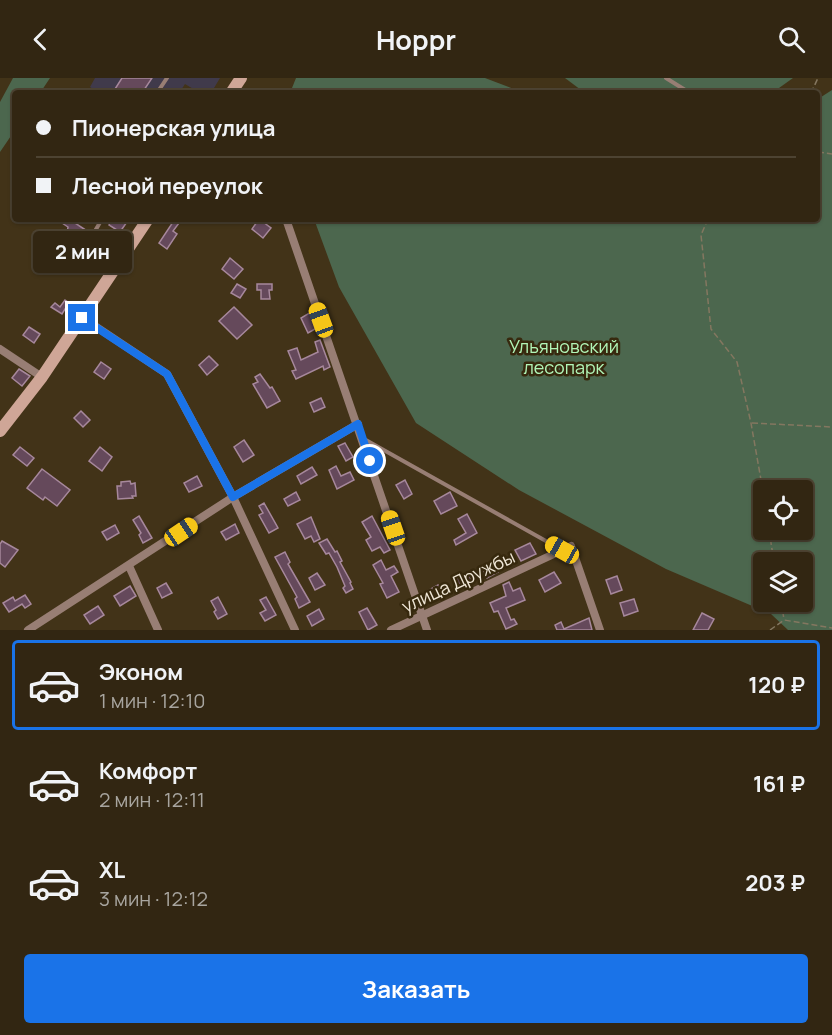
<!DOCTYPE html>
<html lang="ru">
<head>
<meta charset="utf-8">
<style>
	:root { --surface:#322612; --page:#3d3220; --text:#f1f3f6; --muted:#a8a59f; --line:#4d4332; --accent:#1a73e8 }
	body { margin:0; font-family:Manrope,sans-serif; background:var(--page); color:var(--text); height:100vh; display:flex; flex-direction:column; font-size:22px; white-space:nowrap }
	* { box-sizing:border-box; margin:0 }
	p { font-size:20px; color:var(--muted) }
	.icon { flex:none; width:33px; height:33px; fill:none; stroke:currentColor; stroke-width:2; stroke-linecap:round; stroke-linejoin:round }
	.map { position:relative; height:552px; overflow:hidden }
	.drawer { display:flex; flex-direction:column; background:var(--surface); flex:1 }
	.drawer>* { flex:none }
	.banner { position:absolute; left:12px; top:12px; width:808px; height:132px; border-radius:6px; box-shadow:0 2px 4px #0004,0 0 0 2px var(--line); display:grid; align-content:center; height:132px; padding:0 24px; background:var(--surface) }
	.buttons { position:absolute; left:753px; top:402px; display:grid; gap:12px }
	.buttons a { display:grid; place-items:center; width:60px; height:60px; border-radius:6px; background:var(--surface); box-shadow:0 2px 4px #0004,0 0 0 2px var(--line); font-size:30px }
	.end { position:absolute; width:27px; height:27px; margin:-14px; border:8px solid #1a73e8; background:#fff; box-shadow:0 0 0 3px #fff }
	.from { border-radius:50% }
	.bubble { position:absolute; height:42px; border-radius:6px; background:var(--surface); box-shadow:0 2px 4px #0004,0 0 0 2px var(--line); font-size:20px; font-weight:700; line-height:42px; text-align:center }
	.car { position:absolute; width:18px; height:36px; margin:-18px -9px; border-radius:8px; box-shadow:0 0 4px 2px #0007; background:linear-gradient(#f5c518 24%,#345 0 40%,#f5c518 0 76%,#345 0 86%,#f5c518 0) }
	.banner b { display:flex; align-items:center; gap:21px; height:57px; font-size:22px }
	.banner b+b { border-top:2px solid var(--line) }
	.banner i { width:15px; height:15px; background:var(--text) }
	ul { padding:10px 0 0; list-style:none }
	li { display:flex; align-items:center; gap:18px; height:90px; margin:0 12px 9px; padding:0 12px; border:3px solid transparent; border-radius:6px }
	li div { flex:1 }
	li b { display:block; font-size:22px }
	li em { font-style:normal; font-weight:700 }
	li.on { border-color:var(--accent) }
	li>.icon { width:54px; height:54px; stroke-width:1.5 }
	.primary-button { display:flex; gap:12px; margin-top:auto; padding:12px 24px }
	.primary-button a { flex:1; height:69px; border-radius:6px; background:var(--accent); color:#fff; font-size:24px; font-weight:700; line-height:69px; text-align:center }
	header { display:flex; justify-content:space-between; align-items:center; height:78px; padding:0 24px; background:var(--surface); font-size:27px; font-weight:700 }
	.map>svg:first-child { display:block }
	.education { fill:#403a4b }
	.green { fill:#4c674e; fill-rule:evenodd }
	.building { fill:#65495b; stroke:#a7889c; stroke-width:1.5 }
	.lines { fill:none; stroke-linecap:round; stroke-linejoin:round }
	.path { stroke:#847760; stroke-width:1.5; stroke-dasharray:6 3; stroke-linecap:butt }
	.lane { stroke:#987e74; stroke-width:4 }
	.street { stroke:#987e74; stroke-width:8 }
	.secondary { stroke:#cfa697; stroke-width:12 }
	.route { stroke:#1a73e8; stroke-width:8 }
	.labels { text-anchor:middle; dominant-baseline:central; stroke-width:5; stroke-linejoin:round; paint-order:stroke }
	.park-label { font-size:18px; fill:#b1f5b7; stroke:#37290e }
	.street-label { font-size:18px; fill:#f0e7d7; stroke:#37290e }
</style>
</head>
<body>
<header><svg class="icon" aria-label="back" viewBox="0 0 24 24"><path d="M15 5l-7 7 7 7"/></svg>Hoppr<svg class="icon" aria-label="search" viewBox="0 0 24 24"><circle cx="10" cy="10" r="6"/><path d="M15 15l6 6"/></svg></header>
<div class="map">
<svg width="832" height="552" viewBox="0 0 832 552">
	<rect width="100%" height="100%" fill="#423318"/>
	<path class="education" d="M95,0H220L211,15H200L185,6L179,15H99L90,9Z"/>
	<g class="green">
		<path d="M13,0H50L40,15H15V52L0,74V24Z"/>
		<path d="M296,0H485L524,15H290Z"/>
		<path d="M565,0H793L772,15H585Z"/>
		<path d="M832,12V552H788L771,536L666,491L519,412L416,345L339,209L314,141H818V21ZM764,412H802V452H764ZM764,484H802V524H764Z"/>
	</g>
	<g class="building">
		<path d="M122,0H152L142,15H122L115,11Z"/>
		<path d="M56,141H69L116,172L112,177L108,174L105,177L92,169L83,166L67,155L68,149Z"/>
		<path d="M106,141H129L120,154L109,147L110,145Z"/>
		<path d="M175,141H182L173,153L177,156L167,171L159,165Z"/>
		<path d="M259,141L271,150L263,160L252,151Z"/>
		<path d="M230,180L243,191L234,201L222,191Z"/>
		<path d="M237,206L246,211L240,220L231,215Z"/>
		<path d="M257,206H272V212H269L270,221H261V212H257Z"/>
		<path d="M65,222L78,231L74,236L65,231L62,236L51,229L55,225L60,229Z"/>
		<path d="M234,229L252,247L237,261L219,243Z"/>
		<path d="M311,234L317,250L308,255L301,240Z"/>
		<path d="M29,249L40,256L34,265L23,257Z"/>
		<path d="M320,262L330,289L324,292L323,288L296,301L292,293L296,292L288,273L297,270L301,282L318,274L315,264Z"/>
		<path d="M209,278L218,287L207,297L199,287Z"/>
		<path d="M101,284L111,291L104,301L94,294Z"/>
		<path d="M19,291L30,298L22,308L12,300Z"/>
		<path d="M260,296L270,310L272,309L280,323L267,330L253,306L258,304L255,299Z"/>
		<path d="M321,320L325,329L314,334L310,325Z"/>
		<path d="M81,333L90,342L83,349L74,340Z"/>
		<path d="M244,362L254,377L243,384L234,369Z"/>
		<path d="M345,365L353,379L346,383L338,368Z"/>
		<path d="M20,369L34,380L27,388L13,377Z"/>
		<path d="M100,369L112,379L102,393L89,383Z"/>
		<path d="M336,388L341,398L350,394L354,402L337,411L329,392Z"/>
		<path d="M312,389L317,397L301,406L297,398Z"/>
		<path d="M42,391L70,412L57,428L45,419L43,422L27,410Z"/>
		<path d="M197,398L202,408L189,414L184,405Z"/>
		<path d="M405,402L412,416L404,421L396,407Z"/>
		<path d="M130,403L131,406L135,405L136,418H132L133,420L118,421L117,408H121V404Z"/>
		<path d="M296,414L300,422L288,428L284,421Z"/>
		<path d="M450,414L457,428L441,436L434,423Z"/>
		<path d="M264,425L278,450L269,455L259,437L263,435L259,428Z"/>
		<path d="M467,436L477,455L456,467L454,462L466,455L458,441Z"/>
		<path d="M139,438L152,460L143,465L139,457L141,455L133,442Z"/>
		<path d="M372,438L390,472L384,475L380,469L372,473L366,462L371,459L362,444Z"/>
		<path d="M311,439L320,461L314,464L311,458L305,461L297,446Z"/>
		<path d="M235,446L239,455L226,462L221,454Z"/>
		<path d="M115,447L119,455L107,462L102,454Z"/>
		<path d="M327,461L335,474L337,473L342,483L340,484L351,504L350,505L353,511L346,515L343,510L345,508L337,489L329,475L326,476L319,465Z"/>
		<path d="M2,463L18,472L5,489L0,485V466Z"/>
		<path d="M530,465L536,476L521,483L515,472Z"/>
		<path d="M285,474L290,484L288,486L310,524L299,530L295,521L297,519L275,479Z"/>
		<path d="M381,482L386,492L394,488L398,494L391,498L399,514L387,520L380,506L383,505L373,487Z"/>
		<path d="M493,483L498,494L487,500L482,489Z"/>
		<path d="M554,494L561,505L545,514L539,502Z"/>
		<path d="M317,495L325,507L315,512L309,500Z"/>
		<path d="M468,495L473,504L461,510L456,501Z"/>
		<path d="M617,498L622,512L611,516L606,502Z"/>
		<path d="M509,504L513,513L520,510L525,522L506,530L511,542L514,541L517,546L506,551L498,533L494,534L490,525L506,518L503,507Z"/>
		<path d="M166,505L172,515L162,520L157,510Z"/>
		<path d="M438,507L444,517L429,524L426,518L429,517L427,513Z"/>
		<path d="M130,508L136,518L120,528L114,518Z"/>
		<path d="M25,517L31,526L25,530L22,526L9,534L3,525L13,519L15,523Z"/>
		<path d="M218,519L227,536L218,541L214,534L216,532L211,523Z"/>
		<path d="M266,519L276,537L265,543L260,535L266,532L260,522Z"/>
		<path d="M634,521L638,533L624,538L620,525Z"/>
		<path d="M98,528L104,537L90,546L84,537Z"/>
		<path d="M367,530L377,547L368,552L359,534Z"/>
		<path d="M319,531L324,541L312,548L307,538Z"/>
		<path d="M702,535L714,541L708,552H693Z"/>
		<path d="M589,540L592,552H557L555,547L561,544L564,551Z"/>
	</g>
	<g class="lines">
		<g class="path">
			<path d="M811,15L818,0"/>
			<path d="M818,74L832,76"/>
			<path d="M708,141L701,157L711,251L737,284L751,345L764,419"/>
			<path d="M752,345L832,349"/>
			<path d="M769,452L774,484"/>
			<path d="M781,524L784,541"/>
			<path d="M770,552L784,542L832,550"/>
		</g>
		<g class="lane">
			<path d="M666,0L690,15"/>
			<path d="M157,15L167,0"/>
			<path d="M95,153L102,141"/>
			<path d="M364,361L562,472"/>
		</g>
		<g class="street">
			<path d="M286,141L427,552"/>
			<path d="M83,240L167,296L233,419L295,552"/>
			<path d="M0,271L42,299"/>
			<path d="M129,488L158,552"/>
			<path d="M28,552L233,419L358,346"/>
			<path d="M391,552L571,468L600,552"/>
		</g>
		<g class="secondary">
			<path d="M231,15L241,0"/>
			<path d="M0,353L42,299L148,141"/>
		</g>
	</g>
	<g class="lines">
		<path class="route" d="M82,240L167,296L233,419L358,346L370,383"/>
	</g>
	<g class="labels">
		<g class="park-label">
			<text x="564" y="268">Ульяновский<tspan x="564" dy="21">лесопарк</tspan></text>
		</g>
		<g class="street-label">
			<text transform="translate(458 503) rotate(-25)">улица Дружбы</text>
		</g>
	</g>
</svg>
<div class="buttons">
<a><svg class="icon" aria-label="locate" viewBox="0 0 24 24"><circle cx="12" cy="12" r="6"/><path d="M12 2v4M12 18v4M2 12h4M18 12h4"/></svg></a>
<a><svg class="icon" aria-label="layers" viewBox="0 0 24 24"><path d="M12 4l9 5-9 5-9-5zM3 14l9 5 9-5"/></svg></a>
</div>
<i class="end from" style="left:370px;top:383px"></i>
<i class="end" style="left:82px;top:240px"></i>
<div class="bubble" style="left:33px;top:153px;width:99px">2 мин</div>
<i class="car" style="left:321px;top:242px;rotate:340deg"></i>
<i class="car" style="left:393px;top:450px;rotate:341deg"></i>
<i class="car" style="left:181px;top:454px;rotate:56deg"></i>
<i class="car" style="left:562px;top:472px;rotate:299deg"></i>
<div class="banner">
<b><i class="from"></i>Пионерская улица</b>
<b><i></i>Лесной переулок</b>
</div>
</div>
<section class="drawer">
<ul>
<li class="on"><svg class="icon" aria-label="car" viewBox="0 0 24 24"><path d="M5 17H2v-5l4-1 3-4h7l3 4 3 1v5h-3M9 17h6M6 11h13"/><circle cx="7" cy="17" r="2"/><circle cx="17" cy="17" r="2"/></svg><div><b>Эконом</b><p>1 мин · 12:10</p></div><em>120 ₽</em></li>
<li><svg class="icon" aria-label="car" viewBox="0 0 24 24"><path d="M5 17H2v-5l4-1 3-4h7l3 4 3 1v5h-3M9 17h6M6 11h13"/><circle cx="7" cy="17" r="2"/><circle cx="17" cy="17" r="2"/></svg><div><b>Комфорт</b><p>2 мин · 12:11</p></div><em>161 ₽</em></li>
<li><svg class="icon" aria-label="car" viewBox="0 0 24 24"><path d="M5 17H2v-5l4-1 3-4h7l3 4 3 1v5h-3M9 17h6M6 11h13"/><circle cx="7" cy="17" r="2"/><circle cx="17" cy="17" r="2"/></svg><div><b>XL</b><p>3 мин · 12:12</p></div><em>203 ₽</em></li>
</ul>
<div class="primary-button"><a>Заказать</a></div>
</section>
</body>
</html>
